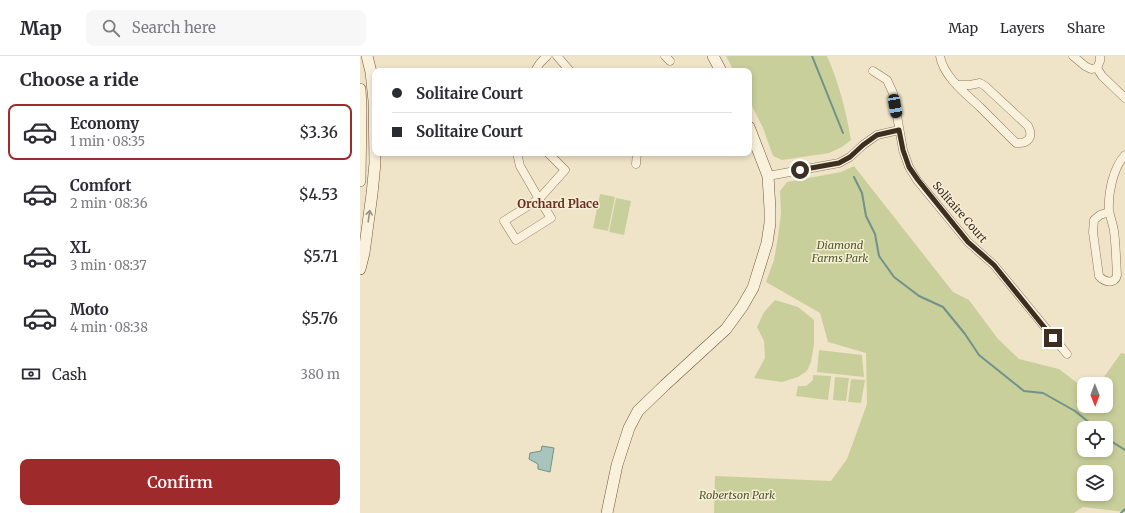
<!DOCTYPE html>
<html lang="en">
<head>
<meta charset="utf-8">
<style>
	:root { --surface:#fff; --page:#f7f7f7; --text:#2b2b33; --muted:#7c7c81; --line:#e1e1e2; --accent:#9e2a2b }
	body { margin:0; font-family:Merriweather,serif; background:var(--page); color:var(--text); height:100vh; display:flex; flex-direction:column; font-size:15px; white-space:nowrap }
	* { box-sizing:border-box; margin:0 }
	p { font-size:13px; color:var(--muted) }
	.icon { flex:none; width:22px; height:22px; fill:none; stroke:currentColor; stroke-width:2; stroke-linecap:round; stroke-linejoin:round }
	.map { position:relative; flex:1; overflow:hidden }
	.drawer { display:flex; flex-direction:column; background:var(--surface); width:360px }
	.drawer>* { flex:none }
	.banner { position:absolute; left:12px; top:12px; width:380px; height:88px; border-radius:8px; box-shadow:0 2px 6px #0003; display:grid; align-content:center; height:88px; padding:0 20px; background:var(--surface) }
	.needle { width:26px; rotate:179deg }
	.controls { position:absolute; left:717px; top:321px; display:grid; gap:8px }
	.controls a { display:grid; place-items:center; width:36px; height:36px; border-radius:8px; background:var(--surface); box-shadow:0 2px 6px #0003; font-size:20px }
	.end { position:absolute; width:18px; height:18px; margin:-9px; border:5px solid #3d2e20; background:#fff; box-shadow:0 0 0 2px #fff }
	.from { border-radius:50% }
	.car { position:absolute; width:12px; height:24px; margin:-12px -6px; border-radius:5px; box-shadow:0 0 3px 1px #0007; background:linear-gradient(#222 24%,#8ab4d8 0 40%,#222 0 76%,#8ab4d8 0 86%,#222 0) }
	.banner b { display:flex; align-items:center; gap:14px; height:38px; font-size:15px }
	.banner b+b { border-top:1px solid var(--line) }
	.banner i { width:10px; height:10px; background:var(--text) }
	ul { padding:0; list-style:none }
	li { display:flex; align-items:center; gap:12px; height:56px; margin:0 8px 6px; padding:0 12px; border:2px solid transparent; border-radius:8px }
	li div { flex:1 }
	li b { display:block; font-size:15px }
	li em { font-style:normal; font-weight:600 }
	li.current { border-color:var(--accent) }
	li>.icon { width:36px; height:36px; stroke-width:1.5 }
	h2 { padding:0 20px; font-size:18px; line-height:48px }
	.pay { display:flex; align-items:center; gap:10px; height:44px; padding:0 20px; font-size:15px }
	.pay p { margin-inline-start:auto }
	.action { display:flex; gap:8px; margin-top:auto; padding:8px 20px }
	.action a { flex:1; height:46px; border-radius:8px; background:var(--accent); color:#fff; font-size:16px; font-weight:600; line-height:46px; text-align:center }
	header { display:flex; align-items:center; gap:24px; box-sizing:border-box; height:56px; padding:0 20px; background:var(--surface); border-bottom:1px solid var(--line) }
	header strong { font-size:19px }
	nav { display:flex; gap:22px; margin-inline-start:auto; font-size:14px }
	.search { width:280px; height:36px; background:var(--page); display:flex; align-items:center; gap:10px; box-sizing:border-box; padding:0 14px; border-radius:8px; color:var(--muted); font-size:15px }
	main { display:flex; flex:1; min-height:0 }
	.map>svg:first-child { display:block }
	.green { fill:#c9cf9b; fill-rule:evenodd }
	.water { fill:#a9c4bc; stroke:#6f938a }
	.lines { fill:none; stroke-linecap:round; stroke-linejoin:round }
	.stream { stroke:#6f938a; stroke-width:2 }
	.street-casing { stroke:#8d765c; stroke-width:9 }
	.secondary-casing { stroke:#6f573f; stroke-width:12 }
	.street { stroke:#faf1dc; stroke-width:8 }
	.secondary { stroke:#faf1dc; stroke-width:11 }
	.oneway { stroke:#9c907e }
	.route { stroke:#3d2e20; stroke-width:5 }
	.labels { text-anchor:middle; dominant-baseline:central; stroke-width:3; stroke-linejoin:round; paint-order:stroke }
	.street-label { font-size:11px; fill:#3d2e20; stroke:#f7eed8 }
	.park-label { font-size:11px; font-style:italic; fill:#4d5a26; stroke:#f7eed8 }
	.neighbourhood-label { font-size:12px; font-weight:bold; fill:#6b2e1e; stroke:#f7eed8 }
</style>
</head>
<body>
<header>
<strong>Map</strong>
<div class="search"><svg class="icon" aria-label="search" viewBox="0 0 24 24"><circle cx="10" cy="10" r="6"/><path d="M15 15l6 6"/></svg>Search here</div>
<nav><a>Map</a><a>Layers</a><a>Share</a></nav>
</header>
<main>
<section class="drawer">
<h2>Choose a ride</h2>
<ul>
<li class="current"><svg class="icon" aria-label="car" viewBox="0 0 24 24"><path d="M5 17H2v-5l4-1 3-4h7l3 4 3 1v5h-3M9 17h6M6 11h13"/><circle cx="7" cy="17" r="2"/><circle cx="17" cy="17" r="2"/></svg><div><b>Economy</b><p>1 min · 08:35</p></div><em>$3.36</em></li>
<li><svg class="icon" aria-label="car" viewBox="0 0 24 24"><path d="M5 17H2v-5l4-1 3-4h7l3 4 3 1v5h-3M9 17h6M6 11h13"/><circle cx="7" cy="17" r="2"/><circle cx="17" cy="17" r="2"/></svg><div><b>Comfort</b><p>2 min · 08:36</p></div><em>$4.53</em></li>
<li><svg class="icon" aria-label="car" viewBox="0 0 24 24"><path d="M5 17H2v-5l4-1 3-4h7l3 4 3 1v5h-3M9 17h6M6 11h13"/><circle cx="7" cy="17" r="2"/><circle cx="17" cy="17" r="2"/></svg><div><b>XL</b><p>3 min · 08:37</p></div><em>$5.71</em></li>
<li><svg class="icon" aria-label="car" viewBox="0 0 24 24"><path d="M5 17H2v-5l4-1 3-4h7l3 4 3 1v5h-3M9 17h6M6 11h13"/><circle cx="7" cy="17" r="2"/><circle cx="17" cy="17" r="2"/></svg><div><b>Moto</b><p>4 min · 08:38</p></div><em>$5.76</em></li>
</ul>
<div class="pay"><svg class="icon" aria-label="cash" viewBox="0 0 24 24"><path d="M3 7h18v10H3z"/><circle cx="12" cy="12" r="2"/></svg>Cash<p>380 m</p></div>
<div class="action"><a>Confirm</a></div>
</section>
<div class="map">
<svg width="765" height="457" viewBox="0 0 765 457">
	<rect width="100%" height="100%" fill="#f0e4c8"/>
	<g class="green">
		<path d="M366,0H467C479,27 486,55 491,84L482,91L469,97L422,104L413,100L403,72L389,44V15H374Z"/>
		<path d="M494,110L593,236L609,244L638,283L659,303L699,313L724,332V350H746V328H739L761,297L765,298V456L723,451L714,457H354L355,420L471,425L487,403L507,348L506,297L468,286L460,257L406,226L414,204L418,181L421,157L420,135L427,126L481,116ZM724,372H746V394H724ZM724,416H746V438H724Z"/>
		<path d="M240,138L255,141L248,175L233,172Z"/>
		<path d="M256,142L271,145L264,179L249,176Z"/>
		<path d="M415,244L438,251L454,264V288L451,306L447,315L438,321L422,326L394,322L405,302L404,285L397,271L404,256Z"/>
		<path d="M459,294L502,299L504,321L457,316Z"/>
		<path d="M453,319L471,320L468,344L436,340L438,330H446L453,324Z"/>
		<path d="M475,321L489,322L486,345L473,344Z"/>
		<path d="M491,323L505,324L501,347L488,346Z"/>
	</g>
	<path class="water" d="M182,390L194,392L190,416L178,413V408L169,403L170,397L181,395Z"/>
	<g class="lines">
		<g class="stream">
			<path d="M452,0L483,77"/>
			<path d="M494,121L502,137L506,160L515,178L519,200L534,221L559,240L583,251L605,278L619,299L664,335L683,337L715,355L736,372"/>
			<path d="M746,382L765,394"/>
			<path d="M761,457L765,453"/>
		</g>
		<defs>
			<g id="street">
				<path d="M197,0L210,15"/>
				<path d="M305,0L310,5"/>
				<path d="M580,0C583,20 606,38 620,51C632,63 644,75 656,87C668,88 674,81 668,70L625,30L620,27L610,29H597"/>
				<path d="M713,0L725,10L731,13L737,12"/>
				<path d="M740,0V5L737,12L742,20L765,42"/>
				<path d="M175,15L180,7L187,0"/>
				<path d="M513,15L527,24L533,37L543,94L549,111L557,124L608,186L634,209L707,298"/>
				<path d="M157,97L160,110L179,143L205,114L188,97"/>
				<path d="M276,108L277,97"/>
				<path d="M408,120L479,107L490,101L503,89L517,79L539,74"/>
				<path d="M179,143L191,162L156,184L144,165Z"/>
				<path d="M749,156L740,159L734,164L733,176L739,220C744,226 755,229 757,219C756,204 756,190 754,175C753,168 750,161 749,154C748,137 753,112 765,99"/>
			</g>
			<g id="secondary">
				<path d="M353,0L361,15"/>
				<path d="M0,33L1,53L0,125"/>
				<path d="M0,213L4,197L12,138L15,107L14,45L11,16L7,0"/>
				<path d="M247,457L257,409L269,372L278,355L305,329L366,273L382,251L393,232L407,187L410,167V153L408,120L389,71"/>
			</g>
		</defs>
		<use href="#street" class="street-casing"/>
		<use href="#secondary" class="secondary-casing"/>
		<use href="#street" class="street"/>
		<use href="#secondary" class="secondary"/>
	</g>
	<defs><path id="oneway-shaft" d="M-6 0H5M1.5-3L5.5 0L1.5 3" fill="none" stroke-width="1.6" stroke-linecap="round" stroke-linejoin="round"/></defs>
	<use class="oneway" href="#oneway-shaft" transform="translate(9 160) rotate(-82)"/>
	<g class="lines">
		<path class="route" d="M440,114L479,107L490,101L503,89L517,79L539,74L543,94L549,111L558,124L608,186L634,209L693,282"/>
	</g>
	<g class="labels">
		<g class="street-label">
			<text transform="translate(600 156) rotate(49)">Solitaire Court</text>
		</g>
		<g class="park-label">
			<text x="480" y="189">Diamond<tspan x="480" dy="13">Farms Park</tspan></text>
			<text x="377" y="439">Robertson Park</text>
		</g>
		<g class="neighbourhood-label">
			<text x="198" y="147">Orchard Place</text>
		</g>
	</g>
</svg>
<div class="controls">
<a><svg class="needle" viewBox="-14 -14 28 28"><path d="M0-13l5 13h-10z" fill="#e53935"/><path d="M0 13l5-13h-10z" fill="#7c7c81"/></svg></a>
<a><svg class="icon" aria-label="locate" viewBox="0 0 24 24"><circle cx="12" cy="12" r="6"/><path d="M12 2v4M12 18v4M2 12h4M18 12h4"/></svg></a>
<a><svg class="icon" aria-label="layers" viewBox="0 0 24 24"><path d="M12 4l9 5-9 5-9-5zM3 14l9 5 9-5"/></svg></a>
</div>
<i class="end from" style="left:440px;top:114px"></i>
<i class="end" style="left:693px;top:282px"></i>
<i class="car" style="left:535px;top:50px;rotate:170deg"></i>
<div class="banner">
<b><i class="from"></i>Solitaire Court</b>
<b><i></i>Solitaire Court</b>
</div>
</div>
</main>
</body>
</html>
